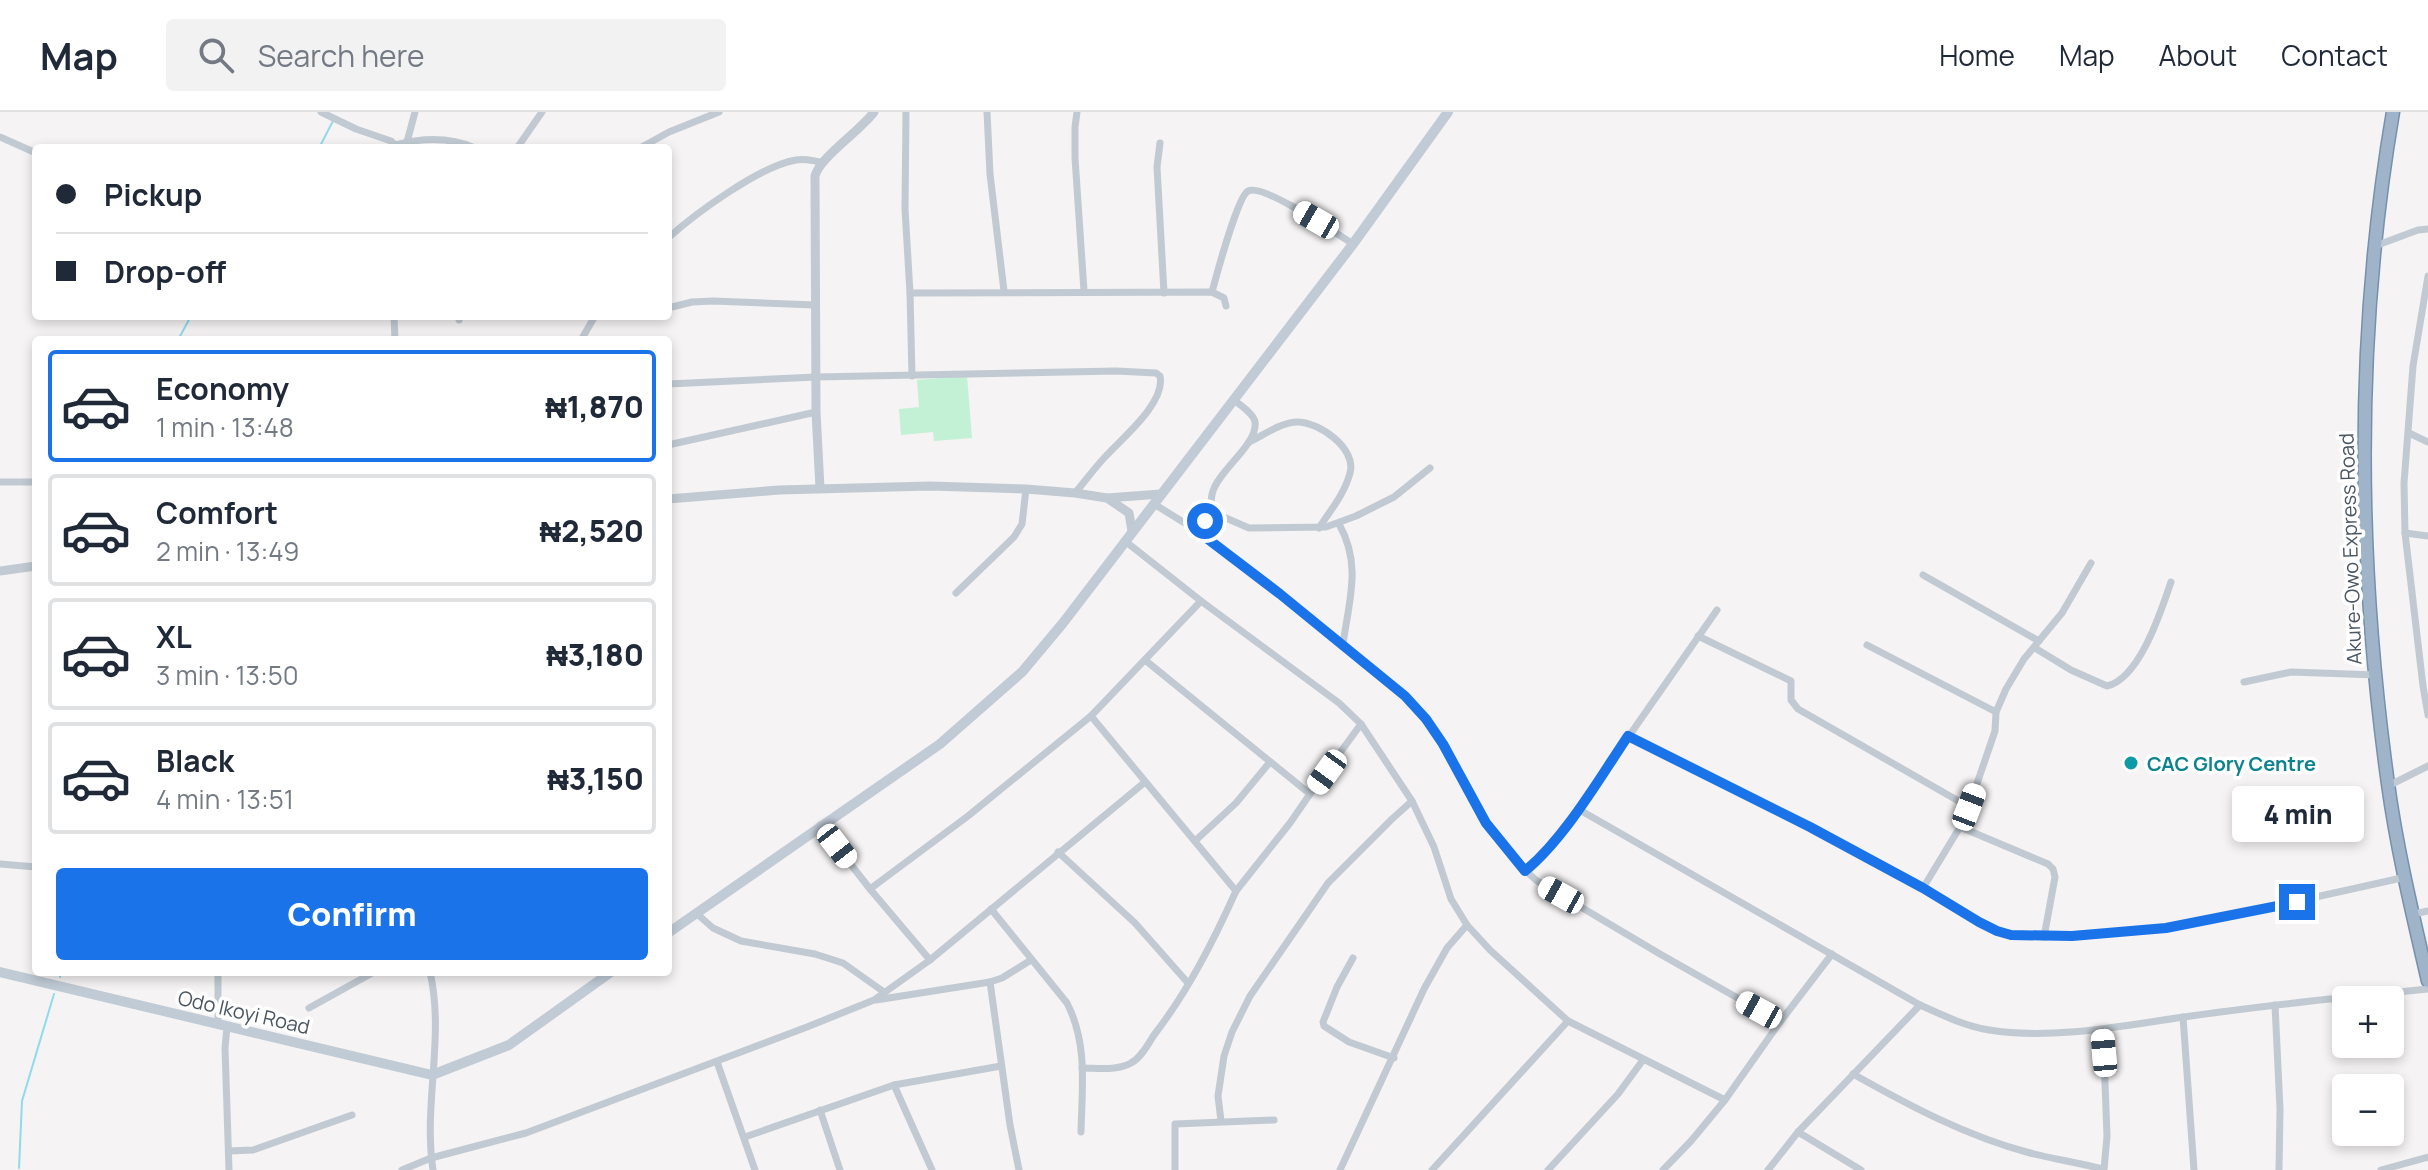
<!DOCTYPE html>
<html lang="en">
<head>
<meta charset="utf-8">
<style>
	:root { --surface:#fff; --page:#f2f2f3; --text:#1f2937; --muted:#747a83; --line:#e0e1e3; --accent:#1a73e8 }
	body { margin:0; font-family:Manrope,sans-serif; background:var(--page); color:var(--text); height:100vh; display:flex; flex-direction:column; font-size:30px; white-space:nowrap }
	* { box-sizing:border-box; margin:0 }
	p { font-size:26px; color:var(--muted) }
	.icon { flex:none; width:44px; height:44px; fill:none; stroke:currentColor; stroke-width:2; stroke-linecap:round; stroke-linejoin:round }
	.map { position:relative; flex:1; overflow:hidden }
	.panel { position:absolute; left:32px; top:224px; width:640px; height:640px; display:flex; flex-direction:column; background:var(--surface); border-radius:8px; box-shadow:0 4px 12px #0003 }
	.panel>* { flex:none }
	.top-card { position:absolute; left:32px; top:32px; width:640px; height:176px; border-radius:8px; box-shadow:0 4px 12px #0003; display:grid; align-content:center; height:176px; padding:0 24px; background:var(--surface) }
	.tools { position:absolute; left:2332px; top:874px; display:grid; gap:16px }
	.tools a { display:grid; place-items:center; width:72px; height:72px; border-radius:8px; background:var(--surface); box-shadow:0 4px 12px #0003; font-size:40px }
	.end { position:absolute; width:36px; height:36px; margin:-18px; border:10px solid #1a73e8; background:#fff; box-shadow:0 0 0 4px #fff }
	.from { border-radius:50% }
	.bubble { position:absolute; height:56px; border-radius:8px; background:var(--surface); box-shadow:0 4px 12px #0003; font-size:26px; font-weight:800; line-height:56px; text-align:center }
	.car { position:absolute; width:24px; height:48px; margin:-24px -12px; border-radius:10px; box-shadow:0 0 6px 2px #0007; background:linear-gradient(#fff 24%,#345 0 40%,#fff 0 76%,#345 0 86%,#fff 0) }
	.top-card b { display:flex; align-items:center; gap:28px; height:76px; font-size:30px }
	.top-card b+b { border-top:2px solid var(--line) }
	.top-card i { width:20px; height:20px; background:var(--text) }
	ul { padding:14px 0 0; list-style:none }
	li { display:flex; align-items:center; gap:24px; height:112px; margin:0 16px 12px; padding:0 8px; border:4px solid var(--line); border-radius:8px }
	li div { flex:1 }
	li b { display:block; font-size:30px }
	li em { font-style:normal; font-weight:800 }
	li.active { border-color:var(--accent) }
	li>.icon { width:72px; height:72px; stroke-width:1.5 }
	.primary-button { display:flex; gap:16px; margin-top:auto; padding:16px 24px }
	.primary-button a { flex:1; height:92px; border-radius:8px; background:var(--accent); color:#fff; font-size:32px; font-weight:800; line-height:92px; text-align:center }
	header { display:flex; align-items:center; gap:48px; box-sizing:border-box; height:112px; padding:0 40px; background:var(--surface); border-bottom:2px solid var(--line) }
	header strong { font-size:38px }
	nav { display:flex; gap:44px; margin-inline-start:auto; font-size:28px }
	.search { width:560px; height:72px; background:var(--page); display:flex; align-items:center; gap:20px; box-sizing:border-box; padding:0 28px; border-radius:8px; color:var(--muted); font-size:30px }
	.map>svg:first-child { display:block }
	.green { fill:#c3f1d5 }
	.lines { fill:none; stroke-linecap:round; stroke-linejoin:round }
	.stream { stroke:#90daee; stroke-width:2 }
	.trunk-casing { stroke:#7690ad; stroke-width:15 }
	.minor { stroke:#c1cad2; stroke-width:7 }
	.tertiary { stroke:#c1cad2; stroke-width:9 }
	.secondary { stroke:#c1cbd6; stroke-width:10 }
	.trunk { stroke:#9fb4c9; stroke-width:12 }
	.route { stroke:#1a73e8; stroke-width:10 }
	.culture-dot { fill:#0f9aa8; stroke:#fff; stroke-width:3 }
	.labels { text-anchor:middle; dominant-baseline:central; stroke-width:7; stroke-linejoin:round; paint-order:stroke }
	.street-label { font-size:20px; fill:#4a5661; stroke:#fff }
	.culture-label { font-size:20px; font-weight:bold; fill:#0d838f; stroke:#fff; text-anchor:start }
</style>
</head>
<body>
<header>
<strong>Map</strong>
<div class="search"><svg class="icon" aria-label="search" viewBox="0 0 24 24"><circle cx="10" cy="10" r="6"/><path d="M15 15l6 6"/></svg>Search here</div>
<nav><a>Home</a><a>Map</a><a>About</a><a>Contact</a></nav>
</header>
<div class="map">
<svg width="2428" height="1058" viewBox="0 0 2428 1058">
	<rect width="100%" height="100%" fill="#f5f3f3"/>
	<path class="green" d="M967,264L972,326L934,329L933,320L901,323L899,297L919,295L917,268Z"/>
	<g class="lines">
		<g class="stream">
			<path d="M319,36L333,9"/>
			<path d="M178,228L191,204"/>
			<path d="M60,865L61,860"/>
			<path d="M19,1056L22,989L54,882"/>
		</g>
		<defs>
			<path id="trunk" d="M2393,0C2355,222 2357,449 2388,672C2397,738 2413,804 2428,869"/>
		</defs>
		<use href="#trunk" class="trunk-casing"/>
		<g class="minor">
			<path d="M321,0L356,17L391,29L395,33C421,26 450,25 475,36"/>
			<path d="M906,0L905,97L910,181L912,264"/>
			<path d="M987,0L990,62L1004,179"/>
			<path d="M1077,0L1075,15V46L1084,179"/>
			<path d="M0,25L36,41"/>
			<path d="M407,30L415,0"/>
			<path d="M1160,31L1157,55L1164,181"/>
			<path d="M517,36L542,0"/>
			<path d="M640,36L669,20L719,0"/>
			<path d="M668,126C696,101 760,54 796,48C805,46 813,49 821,50"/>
			<path d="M2375,134L2418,118L2428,117"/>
			<path d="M2428,164L2413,254L2404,371L2405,421L2423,574L2428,603"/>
			<path d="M1212,180C1216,165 1238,84 1248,79C1263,71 1337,122 1353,132"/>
			<path d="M910,181L1212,180L1224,186L1226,194"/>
			<path d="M668,196L692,190L713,189L816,193"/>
			<path d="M394,204L395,228"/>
			<path d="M458,204L459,208"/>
			<path d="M581,228L595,204"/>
			<path d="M668,272L816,265L1116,259L1156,261L1160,264C1166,291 1121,327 1104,346C1094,357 1085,369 1075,381"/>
			<path d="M2409,321L2428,330"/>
			<path d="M1249,330C1264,323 1280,311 1296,310C1318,309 1357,336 1350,361C1345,381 1330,399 1319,416"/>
			<path d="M668,333L816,300"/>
			<path d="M0,370H36"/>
			<path d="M1154,392L1196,418L1280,482L1405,584L1426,607L1443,632L1486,711L1517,751L1537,769L1660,842L1780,910"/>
			<path d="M1212,404C1211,396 1210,387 1213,379C1220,357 1258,332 1255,310C1254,302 1240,293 1234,288"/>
			<path d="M1339,412C1362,453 1349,488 1343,532"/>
			<path d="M1196,418L1212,404L1219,403L1249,416L1326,415L1356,404L1394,385L1430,356"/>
			<path d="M2405,421L2428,424"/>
			<path d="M1923,463L2039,529"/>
			<path d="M956,481L1014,425L1022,412L1026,377"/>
			<path d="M1201,489L1339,591L1361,612L1412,689L1434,735L1451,787L1467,813L1490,838L1568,909L1725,988"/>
			<path d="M1698,524L1791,569V588L1798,597L1969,695"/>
			<path d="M1867,533L1996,600"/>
			<path d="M2035,536L2071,558L2107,574C2140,566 2161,499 2171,470"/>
			<path d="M1145,548L1310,682L1290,711L1236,779"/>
			<path d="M2244,570L2291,560L2376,563"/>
			<path d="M1628,624L1810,715L1923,776L1979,810L1997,819L2011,823L2044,825L2166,816L2248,800L2406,765"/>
			<path d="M2388,674L2428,654"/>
			<path d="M1310,682L1361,612"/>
			<path d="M1578,697L1920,893C1942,903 1965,914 1989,918C2054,928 2120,914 2184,905C2265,893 2346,885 2428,877"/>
			<path d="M820,713L870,777L968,704L1091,604L1201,489L1125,429"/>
			<path d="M1960,715L2048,752L2053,757L2055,765L2044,825"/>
			<path d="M1195,729L1236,691L1270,650"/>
			<path d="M1058,740L1135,811L1188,871"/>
			<path d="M0,752L36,755"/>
			<path d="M1525,759L1539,747L1578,697L1717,498"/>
			<path d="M1923,776L1960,715L1969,695L1995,619L1996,600L2006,577L2024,547L2062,501L2091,451"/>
			<path d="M870,777L930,848"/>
			<path d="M991,797L1067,891C1088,932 1082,975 1081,1020"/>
			<path d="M696,801L713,816L741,829L815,842L843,851L884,880"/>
			<path d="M2414,802L2428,799"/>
			<path d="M1353,846L1337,875L1323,910L1324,914L1349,930L1394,946"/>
			<path d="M430,860C445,925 423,992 433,1058"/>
			<path d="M990,870L1010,1013L1019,1058"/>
			<path d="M876,888L990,870L1002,866L1031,848"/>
			<path d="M2275,893L2280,997L2279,1058"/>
			<path d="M309,896L374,860"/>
			<path d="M2183,905L2194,1058"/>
			<path d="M218,913V860"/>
			<path d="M227,915L225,936L229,1058"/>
			<path d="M2103,918L2107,1024L2104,1058"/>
			<path d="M717,950L755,1058"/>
			<path d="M1082,956C1097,956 1117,959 1131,951C1141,946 1148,932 1154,923C1188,879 1213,830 1236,779L1091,604"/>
			<path d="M1853,962C1910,994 1966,1024 2030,1041C2054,1047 2079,1051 2103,1057"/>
			<path d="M894,973L932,1058"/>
			<path d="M820,998L840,1058"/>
			<path d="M1221,1009L1218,984L1224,944L1232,920L1250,884L1328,771L1392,707L1412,689"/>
			<path d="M1798,1020L1861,1058"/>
			<path d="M745,1025L894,973L1001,954"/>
			<path d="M229,1039L253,1038L352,1003"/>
			<path d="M402,1058L431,1046L526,1021L807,915L874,888L930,848L1145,670"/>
			<path d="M1175,1058V1012L1274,1008"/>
			<path d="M1340,1058L1424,877L1447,836L1467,813"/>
			<path d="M1432,1058L1568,909"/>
			<path d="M1548,1058L1618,982L1643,948"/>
			<path d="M1663,1058L1691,1029L1725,988L1780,910L1832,842"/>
			<path d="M1768,1058L1798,1020L1920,893"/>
			<path d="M2381,1058L2428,1045"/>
		</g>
		<g class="tertiary">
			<path d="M820,376L816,300L815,64C820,45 859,20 874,0"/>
			<path d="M1107,386L1129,401L1132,419"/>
			<path d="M668,387L779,378L930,374L1026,377L1075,381L1107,386L1161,382"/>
			<path d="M0,459L36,454"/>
		</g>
		<g class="secondary">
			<path d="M668,821L940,632L1022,560L1063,511L1353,132L1448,0"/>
			<path d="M0,860L432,963L509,933L611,860"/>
		</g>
		<use href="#trunk" class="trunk"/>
	</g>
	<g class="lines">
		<path class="route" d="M1205,409L1196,418L1280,482L1405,584L1426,607L1443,632L1486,711L1525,759C1565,726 1599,667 1628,624L1810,715L1923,776L1979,810L1997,819L2011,823L2072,824L2166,816L2297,790"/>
	</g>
	<circle class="culture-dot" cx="2131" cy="651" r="8"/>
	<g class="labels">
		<g class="street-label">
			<text transform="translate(2350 437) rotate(-92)">Akure-Owo Express Road</text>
			<text transform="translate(244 900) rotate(13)">Odo Ikoyi Road</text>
		</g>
		<g class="culture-label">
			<text x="2147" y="651">CAC Glory Centre</text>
		</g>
	</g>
</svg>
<div class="tools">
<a>+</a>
<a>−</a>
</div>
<i class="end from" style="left:1205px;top:409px"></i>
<i class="end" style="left:2297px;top:790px"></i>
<div class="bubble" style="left:2232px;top:674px;width:132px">4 min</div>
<i class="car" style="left:1316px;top:108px;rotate:300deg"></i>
<i class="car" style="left:1327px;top:660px;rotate:216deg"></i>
<i class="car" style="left:1969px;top:695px;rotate:21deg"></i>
<i class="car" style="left:837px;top:734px;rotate:142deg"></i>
<i class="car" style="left:1561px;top:783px;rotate:299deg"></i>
<i class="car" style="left:1759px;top:898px;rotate:299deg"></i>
<i class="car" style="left:2104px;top:941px;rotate:355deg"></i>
<div class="top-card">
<b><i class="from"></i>Pickup</b>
<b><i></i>Drop-off</b>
</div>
<section class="panel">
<ul>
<li class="active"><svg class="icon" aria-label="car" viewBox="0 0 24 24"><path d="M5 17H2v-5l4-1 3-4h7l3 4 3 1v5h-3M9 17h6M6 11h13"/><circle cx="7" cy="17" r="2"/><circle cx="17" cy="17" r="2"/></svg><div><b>Economy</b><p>1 min · 13:48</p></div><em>₦1,870</em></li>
<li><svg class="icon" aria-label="car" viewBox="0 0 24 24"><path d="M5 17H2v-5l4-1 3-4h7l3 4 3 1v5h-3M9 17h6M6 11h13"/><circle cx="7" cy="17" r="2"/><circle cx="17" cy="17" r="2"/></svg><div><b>Comfort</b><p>2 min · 13:49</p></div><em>₦2,520</em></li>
<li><svg class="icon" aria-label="car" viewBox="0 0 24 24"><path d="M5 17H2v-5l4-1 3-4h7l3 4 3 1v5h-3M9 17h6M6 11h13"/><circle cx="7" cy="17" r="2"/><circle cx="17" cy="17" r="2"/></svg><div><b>XL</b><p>3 min · 13:50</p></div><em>₦3,180</em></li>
<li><svg class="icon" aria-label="car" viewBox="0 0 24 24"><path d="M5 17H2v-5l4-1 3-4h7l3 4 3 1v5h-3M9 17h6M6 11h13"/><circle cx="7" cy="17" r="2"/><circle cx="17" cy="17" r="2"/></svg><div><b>Black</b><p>4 min · 13:51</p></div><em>₦3,150</em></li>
</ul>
<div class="primary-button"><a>Confirm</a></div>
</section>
</div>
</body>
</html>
